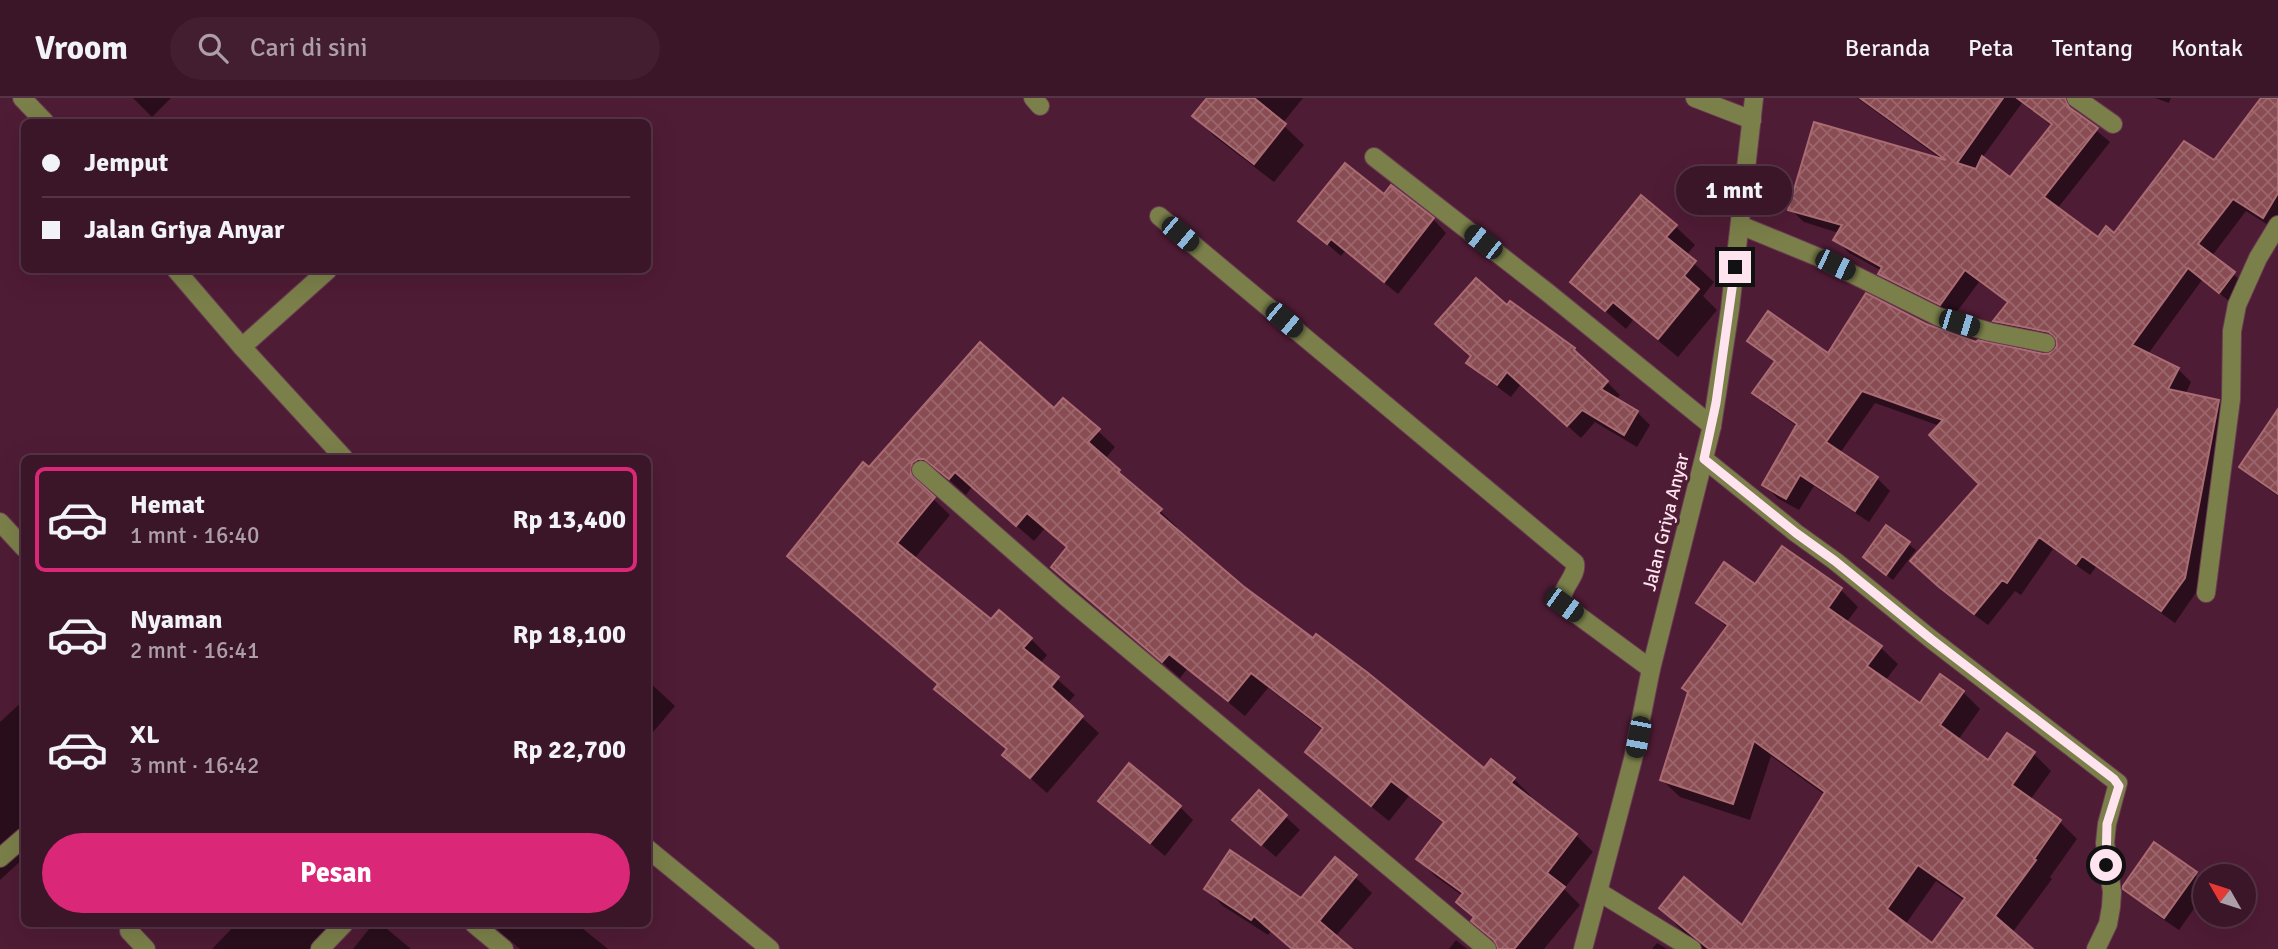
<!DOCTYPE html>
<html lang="id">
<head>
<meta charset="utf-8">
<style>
	:root { --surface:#3b1528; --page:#421e30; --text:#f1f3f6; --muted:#ac9fa8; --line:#543445; --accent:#db2777 }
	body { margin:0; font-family:Signika,sans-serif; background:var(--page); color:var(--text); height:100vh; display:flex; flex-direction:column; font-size:26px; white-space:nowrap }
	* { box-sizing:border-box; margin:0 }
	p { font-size:23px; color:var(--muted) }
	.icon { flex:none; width:38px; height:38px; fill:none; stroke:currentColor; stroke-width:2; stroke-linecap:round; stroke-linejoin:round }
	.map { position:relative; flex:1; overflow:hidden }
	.side { position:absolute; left:21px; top:357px; width:630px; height:472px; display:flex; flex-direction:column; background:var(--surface); border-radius:10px; box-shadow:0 7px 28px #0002,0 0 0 2px var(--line) }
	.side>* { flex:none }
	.guide { position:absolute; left:21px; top:21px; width:630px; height:154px; border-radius:10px; box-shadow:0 7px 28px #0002,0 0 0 2px var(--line); display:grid; align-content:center; height:154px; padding:0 21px; background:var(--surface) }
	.needle { width:46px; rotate:309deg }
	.fabs { position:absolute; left:2193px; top:766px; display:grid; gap:14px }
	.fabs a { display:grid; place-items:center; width:63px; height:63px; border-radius:50%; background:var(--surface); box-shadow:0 7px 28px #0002,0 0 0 2px var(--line); font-size:35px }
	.end { position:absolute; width:32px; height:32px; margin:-16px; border:9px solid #ffe3ee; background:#111; box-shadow:0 0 0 4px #111 }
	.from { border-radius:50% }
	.bubble { position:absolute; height:49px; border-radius:24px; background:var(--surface); box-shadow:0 7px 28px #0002,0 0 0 2px var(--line); font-size:23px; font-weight:700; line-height:49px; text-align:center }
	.car { position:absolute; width:21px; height:42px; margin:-21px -10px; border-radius:9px; box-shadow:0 0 5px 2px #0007; background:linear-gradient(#222 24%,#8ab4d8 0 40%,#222 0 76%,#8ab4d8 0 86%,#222 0) }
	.guide b { display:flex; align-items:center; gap:24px; height:66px; font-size:26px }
	.guide b+b { border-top:2px solid var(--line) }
	.guide i { width:18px; height:18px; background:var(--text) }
	ul { padding:12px 0 0; list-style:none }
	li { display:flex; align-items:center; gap:21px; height:105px; margin:0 14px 10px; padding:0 7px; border:4px solid transparent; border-radius:10px }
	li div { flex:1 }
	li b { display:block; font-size:26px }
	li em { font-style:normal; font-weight:700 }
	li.selected { border-color:var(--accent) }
	li>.icon { width:63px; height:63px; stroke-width:1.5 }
	.button { display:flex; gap:14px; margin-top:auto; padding:14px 21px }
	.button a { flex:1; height:80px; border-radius:42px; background:var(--accent); color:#fff; font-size:28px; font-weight:700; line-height:80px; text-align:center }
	header { display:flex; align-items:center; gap:42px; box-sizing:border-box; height:98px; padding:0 35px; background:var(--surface); border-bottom:2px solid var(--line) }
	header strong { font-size:33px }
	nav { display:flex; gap:38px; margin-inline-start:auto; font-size:24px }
	.search { width:490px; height:63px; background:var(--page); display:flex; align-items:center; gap:18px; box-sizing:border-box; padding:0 24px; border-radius:38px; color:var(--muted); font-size:26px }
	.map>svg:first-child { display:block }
	.shadow { fill:#0007; fill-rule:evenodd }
	.building { fill:url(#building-cross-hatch); stroke:#ab6b72; stroke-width:2; fill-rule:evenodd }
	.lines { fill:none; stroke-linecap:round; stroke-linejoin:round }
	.minor-casing { stroke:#6b3c53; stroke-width:20 }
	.minor { stroke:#7b804a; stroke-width:18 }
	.route { stroke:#ffe3ee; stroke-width:9 }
	.labels { text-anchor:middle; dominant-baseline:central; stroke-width:6; stroke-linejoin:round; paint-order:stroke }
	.street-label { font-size:19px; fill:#ffe3ee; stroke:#4f1c35 }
</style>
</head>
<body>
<header>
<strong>Vroom</strong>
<div class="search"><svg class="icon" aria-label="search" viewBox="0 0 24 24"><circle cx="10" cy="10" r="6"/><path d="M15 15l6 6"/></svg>Cari di sini</div>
<nav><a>Beranda</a><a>Peta</a><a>Tentang</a><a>Kontak</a></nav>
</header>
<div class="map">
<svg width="2278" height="851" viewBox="0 0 2278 851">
	<defs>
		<pattern id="building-cross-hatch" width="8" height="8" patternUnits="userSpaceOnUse" patternTransform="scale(1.75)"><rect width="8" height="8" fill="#894c53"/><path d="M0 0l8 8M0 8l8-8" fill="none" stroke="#9b666c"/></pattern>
	</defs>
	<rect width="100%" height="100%" fill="#4f1c35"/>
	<g class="shadow">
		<path d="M133,0H171L152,19Z"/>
		<path d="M1209,0H1303L1282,26L1304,47L1274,84L1214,38L1195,18Z"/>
		<path d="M1857,0H2069L2079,10L2078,17L2110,44L2057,111L2098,142L2114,137L2214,64L2264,0H2278V129L2276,132L2246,113L2212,158L2247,188L2233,206L2202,182L2148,256L2178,271L2191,284L2185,297L2219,303L2232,317L2197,493L2175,525L2096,469L2090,477L2053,451L2021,497L2015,493L1988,527L1954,502L1925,476L1981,386L1940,328L1875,305L1840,355L1877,380L1890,393L1869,424L1814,388L1799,412L1777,400L1764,386L1798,329L1768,308L1755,294L1775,265L1749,243L1829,257L1925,227L1977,246L2045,258L2055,254L2060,246L2008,236L1996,223L2009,206L1979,184L1953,219L1893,189L1880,176L1882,173L1849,155L1836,142L1839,135L1804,124L1790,111L1944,63ZM2022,5L2052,28L2010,82L1982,60Z"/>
		<path d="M2155,0H2171L2169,5Z"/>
		<path d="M1384,99L1433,121L1446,135L1398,196L1345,153L1341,158L1301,123Z"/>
		<path d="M1675,128L1695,147L1686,158L1714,184L1703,198L1717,212L1678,259L1633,222L1626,231L1572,184Z"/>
		<path d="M1507,210L1574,251L1620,297L1616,302L1637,314L1650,327L1637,349L1595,324L1581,340L1521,286L1511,299L1481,277L1468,265Z"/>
		<path d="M1054,312L1098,333L1115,349L1105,361L1177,429L1175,432L1242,489L1484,673L1514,681L1531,698L1528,701L1576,737L1593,754L1564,791L1580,807L1544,851H1499L1497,846L1473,822L1475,821L1458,804L1463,798L1435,778L1418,761L1444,726L1409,698L1389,723L1323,670L1307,654L1324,633L1268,590L1245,618L1187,571L1180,580L1053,469L1068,450L1045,430L1034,443L972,389L966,397L946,379L935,377L926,386V394L950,417L914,461L992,523L1031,541L1047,557L1040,566L1075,597L1067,606L1099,635L1047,695L1004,657L1008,653L952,608L936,591L939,587L805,475L789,458L870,372Z"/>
		<path d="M2278,321V398L2255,382L2241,369Z"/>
		<path d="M1886,429L1916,452L1893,482L1871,466Z"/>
		<path d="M1755,488L1841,492L1858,509L1846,525L1880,549L1898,566L1885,583L1920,607L1963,594L1980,611L1958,642L1988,664L2008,637L2034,656L2051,673L2030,702L2060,724L2077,741L2050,779L2052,781L2012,835L2031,851H1704L1690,842L1661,810L1743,830L1825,697L1771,658L1750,722L1680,699L1662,682L1728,530L1698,504ZM1936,783L1965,803L1932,848L1905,827Z"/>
		<path d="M648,583L675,608L648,640Z"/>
		<path d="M24,602V760L0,782V624Z"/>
		<path d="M1259,694L1300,732L1276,759L1248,735Z"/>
		<path d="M1100,703L1180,709L1193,722L1165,758Z"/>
		<path d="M2169,757L2205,785V795L2179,832L2155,816L2141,802Z"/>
		<path d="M1336,761L1372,795L1335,839L1349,851H1292L1271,833L1268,837L1223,808L1206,791L1301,802Z"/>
		<path d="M236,826H339L313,851H212Z"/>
		<path d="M373,826H381L411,851H353Z"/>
		<path d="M491,826H577L608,851H520Z"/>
		<path d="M1456,842L1467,851H1449Z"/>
		<path d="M1657,845L1667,851H1652Z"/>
	</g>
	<g class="building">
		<path d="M1207,0H1254L1286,26L1254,66L1192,18Z"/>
		<path d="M1860,0H2003L1957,65L1976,71L1982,58L2010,79L2052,26L2017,0H2065L2069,9L2098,30L2044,99L2098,139L2106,128L2114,135L2184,43L2214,62L2261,0H2278V95L2263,120L2233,101L2198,146L2235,174L2219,195L2188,170L2132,247L2179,270L2168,291L2219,302L2185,480L2161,513L2082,458L2076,466L2039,439L2007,485L2002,482L1974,516L1939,489L1910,463L1979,386L1929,337L1943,322L1862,293L1826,344L1878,379L1855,413L1800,377L1786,401L1762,387L1797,326L1752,295L1775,263L1747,243L1768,213L1828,255L1866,195L1926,226L1976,244L1978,242L2044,256L2050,255L2057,248L2056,241L2049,234L1993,223L2008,204L1965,172L1940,207L1878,176L1882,169L1833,142L1842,127L1788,112L1814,24L1946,62Z"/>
		<path d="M1345,65L1384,96L1391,87L1434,120L1384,184L1331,141L1327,146L1298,123Z"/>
		<path d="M1641,97L1677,127L1666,139L1696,163L1684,178L1699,191L1658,241L1613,204L1605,213L1570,184Z"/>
		<path d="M1476,180L1507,207L1510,203L1575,250L1574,252L1608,283L1601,291L1638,313L1624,337L1582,312L1567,328L1507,274L1497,287L1466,265L1471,258L1435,226Z"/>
		<path d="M980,244L1054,310L1063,300L1100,331L1088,344L1120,372L1118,374L1162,411L1158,415L1243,488L1313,540L1316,536L1368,575L1484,670L1491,661L1515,680L1511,685L1577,736L1547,775L1565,789L1514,851H1498L1494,842L1471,823L1474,819L1456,804L1463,795L1416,761L1444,724L1391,683L1371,708L1305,654L1323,630L1251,575L1228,603L1169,556L1162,564L1051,469L1067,449L1027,415L1016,428L955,374L949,381L924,361H918L912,365L911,376L935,399L897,445L991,521L999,512L1032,540L1023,550L1059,579L1051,589L1083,618L1030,680L1002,657L1007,651L934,591L938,586L787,458L863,364L869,369Z"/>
		<path d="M2278,311V396L2239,369Z"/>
		<path d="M1886,427L1910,444L1886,477L1863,459Z"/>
		<path d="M1782,448L1842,490L1828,510L1882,548L1867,568L1920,605L1940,576L1964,593L1940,627L1988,662L2007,635L2035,654L2012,687L2061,722L2034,761L2036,762L1995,818L2033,851H1709L1659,810L1684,779L1742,827L1825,694L1754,643L1733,706L1660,682L1688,594L1682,590L1728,527L1696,505L1724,464L1755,486ZM1918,767L1965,800L1932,845L1887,811Z"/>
		<path d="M1129,665L1181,708L1150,745L1098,703Z"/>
		<path d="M1259,692L1287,717L1261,747L1232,722Z"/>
		<path d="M2154,744L2197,774L2164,820L2123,791V788Z"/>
		<path d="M1230,752L1301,800L1335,759L1357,777L1319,823L1352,851H1292L1254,818L1251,822L1204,791Z"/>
	</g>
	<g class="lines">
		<defs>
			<g id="minor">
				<path d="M22,0L45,24"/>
				<path d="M1033,0L1040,8"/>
				<path d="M1695,0L1752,22"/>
				<path d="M2076,0L2113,26"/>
				<path d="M1374,59L1547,194L1712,328"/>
				<path d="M1159,118L1575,465C1578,480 1557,491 1564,507L1651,571"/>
				<path d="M1740,127L1818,159L1939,219L1990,234L2046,245"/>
				<path d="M176,172L242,249L344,360"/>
				<path d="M242,249L328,172"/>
				<path d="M1704,361L1796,435L1835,463L1931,541L2118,685L2107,726L2105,745L2112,794L2111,809L2108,826L2096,851"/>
				<path d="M921,372L1065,498L1487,851"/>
				<path d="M0,424L24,450"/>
				<path d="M2206,495L2231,301L2232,233L2237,207L2258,160L2278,127"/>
				<path d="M648,751L770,851"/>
				<path d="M0,760L24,739"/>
				<path d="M1599,794L1692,851"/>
				<path d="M474,826L504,851"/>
				<path d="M129,833L146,851"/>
				<path d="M320,851L344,826"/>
				<path d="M1583,851L1633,661L1651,571L1712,328L1730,211L1754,0"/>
			</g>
		</defs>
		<use href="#minor" class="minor-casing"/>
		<use href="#minor" class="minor"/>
	</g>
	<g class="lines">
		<path class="route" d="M1735,169L1716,305L1704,361L1796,435L1835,463L1931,541L2114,681L2119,688L2107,726L2106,767"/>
	</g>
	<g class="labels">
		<g class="street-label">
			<text transform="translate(1666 424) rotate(-76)">Jalan Griya Anyar</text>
		</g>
	</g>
</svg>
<div class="fabs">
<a><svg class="needle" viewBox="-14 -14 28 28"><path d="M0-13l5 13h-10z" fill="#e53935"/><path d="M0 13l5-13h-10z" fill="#ac9fa8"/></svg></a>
</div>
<i class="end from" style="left:2106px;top:767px"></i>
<i class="end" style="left:1735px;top:169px"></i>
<div class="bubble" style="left:1676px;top:68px;width:116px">1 mnt</div>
<i class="car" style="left:1180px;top:136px;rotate:130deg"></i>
<i class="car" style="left:1483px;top:144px;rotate:308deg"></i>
<i class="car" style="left:1835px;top:167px;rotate:116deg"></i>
<i class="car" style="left:1284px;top:222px;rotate:130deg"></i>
<i class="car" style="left:1959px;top:225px;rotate:107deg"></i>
<i class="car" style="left:1564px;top:507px;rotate:126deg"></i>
<i class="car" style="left:1638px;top:639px;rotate:191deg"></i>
<div class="guide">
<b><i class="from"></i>Jemput</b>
<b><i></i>Jalan Griya Anyar</b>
</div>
<section class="side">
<ul>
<li class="selected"><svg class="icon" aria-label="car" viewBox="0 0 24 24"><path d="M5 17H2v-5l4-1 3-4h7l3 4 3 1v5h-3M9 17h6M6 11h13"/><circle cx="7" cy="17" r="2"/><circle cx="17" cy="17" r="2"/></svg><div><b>Hemat</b><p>1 mnt · 16:40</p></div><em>Rp 13,400</em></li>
<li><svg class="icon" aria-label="car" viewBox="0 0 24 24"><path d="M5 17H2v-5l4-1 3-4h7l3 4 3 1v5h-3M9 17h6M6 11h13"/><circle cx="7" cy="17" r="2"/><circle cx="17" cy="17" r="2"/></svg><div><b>Nyaman</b><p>2 mnt · 16:41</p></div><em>Rp 18,100</em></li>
<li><svg class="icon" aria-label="car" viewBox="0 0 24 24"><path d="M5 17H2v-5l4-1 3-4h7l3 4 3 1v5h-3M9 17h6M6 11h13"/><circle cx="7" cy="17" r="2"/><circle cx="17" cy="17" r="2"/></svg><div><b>XL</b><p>3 mnt · 16:42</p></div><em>Rp 22,700</em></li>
</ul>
<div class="button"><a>Pesan</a></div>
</section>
</div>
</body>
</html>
